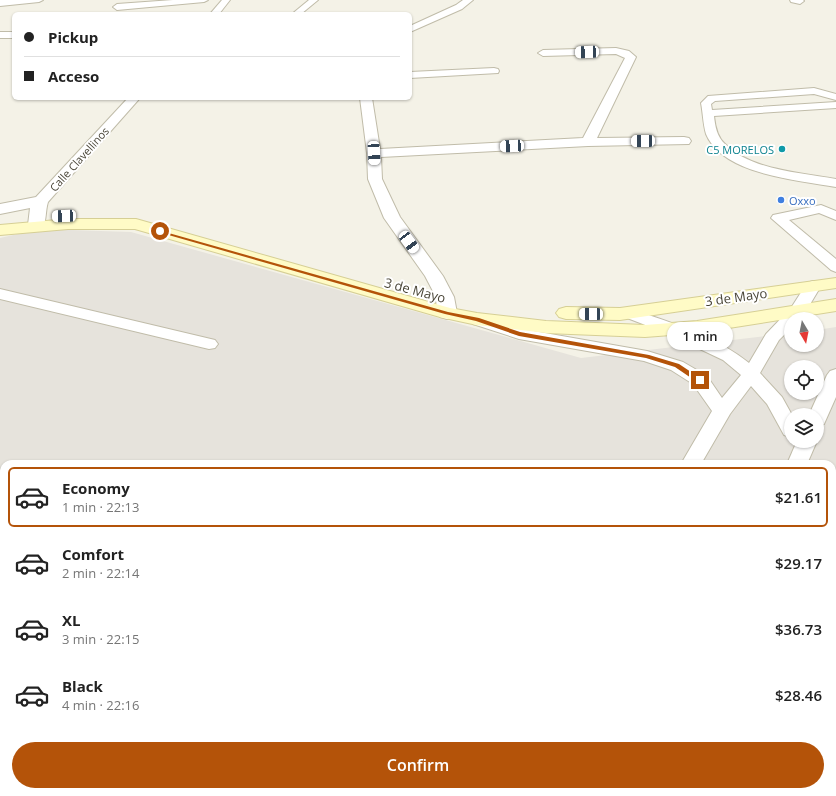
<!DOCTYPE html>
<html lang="en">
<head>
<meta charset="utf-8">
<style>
	:root { --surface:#fff; --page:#f2f2f2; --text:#222; --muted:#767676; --line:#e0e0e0; --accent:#b45309 }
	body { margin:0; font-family:"Open Sans",sans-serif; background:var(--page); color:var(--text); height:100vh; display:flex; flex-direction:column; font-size:15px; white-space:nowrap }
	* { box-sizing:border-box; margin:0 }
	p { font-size:13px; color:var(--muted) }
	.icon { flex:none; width:22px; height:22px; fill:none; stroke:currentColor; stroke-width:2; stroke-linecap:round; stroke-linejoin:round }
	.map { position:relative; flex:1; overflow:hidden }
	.details { position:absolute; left:0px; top:460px; width:836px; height:336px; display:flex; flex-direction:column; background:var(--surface); border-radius:12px 12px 0 0; box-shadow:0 1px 3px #0004 }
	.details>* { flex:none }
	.guide { position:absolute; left:12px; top:12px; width:400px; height:88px; border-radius:6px; box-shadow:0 1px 3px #0004; display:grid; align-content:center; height:88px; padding:0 12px; background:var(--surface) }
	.needle { width:26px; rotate:170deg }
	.fabs { position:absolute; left:784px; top:312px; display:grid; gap:8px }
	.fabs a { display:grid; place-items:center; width:40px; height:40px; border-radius:50%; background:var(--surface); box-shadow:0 1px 3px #0004; font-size:20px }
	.end { position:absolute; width:18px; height:18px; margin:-9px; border:5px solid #b45309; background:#fff; box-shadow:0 0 0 2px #fff }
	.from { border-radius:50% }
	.bubble { position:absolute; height:28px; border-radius:14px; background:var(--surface); box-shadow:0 1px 3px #0004; font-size:13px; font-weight:600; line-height:28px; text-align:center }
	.car { position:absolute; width:12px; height:24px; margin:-12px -6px; border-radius:5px; box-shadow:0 0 3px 1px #0007; background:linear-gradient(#fff 24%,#345 0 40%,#fff 0 76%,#345 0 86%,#fff 0) }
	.guide b { display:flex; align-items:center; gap:14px; height:38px; font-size:15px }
	.guide b+b { border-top:1px solid var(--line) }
	.guide i { width:10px; height:10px; background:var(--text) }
	ul { padding:7px 0 0; list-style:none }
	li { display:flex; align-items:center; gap:12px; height:60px; margin:0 8px 6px; padding:0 4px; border:2px solid transparent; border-radius:6px }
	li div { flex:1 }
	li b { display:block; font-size:15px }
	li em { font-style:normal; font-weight:600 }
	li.current { border-color:var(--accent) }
	li>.icon { width:36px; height:36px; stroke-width:1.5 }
	.action { display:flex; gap:8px; margin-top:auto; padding:8px 12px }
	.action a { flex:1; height:46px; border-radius:24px; background:var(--accent); color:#fff; font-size:16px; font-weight:600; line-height:46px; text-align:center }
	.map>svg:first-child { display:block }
	.industrial { fill:#e6e3dc; fill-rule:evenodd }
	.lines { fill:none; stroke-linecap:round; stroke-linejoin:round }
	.service-casing { stroke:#c0bca9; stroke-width:2 }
	.minor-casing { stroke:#c0bca9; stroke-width:2 }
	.secondary-casing { stroke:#d6cf95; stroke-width:2 }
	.service { fill:#fff; fill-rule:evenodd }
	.minor { fill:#fff; fill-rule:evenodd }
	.secondary { fill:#fffbc6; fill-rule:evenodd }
	.route { fill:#b45309 }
	.culture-dot { fill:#0f9aa8; stroke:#fff; stroke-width:1.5 }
	.shop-dot { fill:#3f7fe0; stroke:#fff; stroke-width:1.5 }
	.labels { text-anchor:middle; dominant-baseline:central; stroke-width:4; stroke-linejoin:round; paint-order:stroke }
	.far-culture-label { font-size:11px; fill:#0d838f; stroke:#fff; text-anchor:end }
	.far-street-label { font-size:11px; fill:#484436; stroke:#fff }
	.far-shop-label { font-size:11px; fill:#366cbe; stroke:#fff; text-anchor:start }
	.street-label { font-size:13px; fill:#484436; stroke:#fff }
</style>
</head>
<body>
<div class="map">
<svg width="836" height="796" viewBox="0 0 836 796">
	<rect width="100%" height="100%" fill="#f4f2e7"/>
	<path class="industrial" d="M40,229L131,232L581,358L791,333V345H817V330L836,327V796H0V238ZM791,367H817V393H791ZM791,415H817V441H791ZM4,464H832V792H4Z"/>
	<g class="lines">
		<defs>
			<g id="service">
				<path d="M814,88L836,94V100L814,94L715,101L711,104L712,110L836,102V108L714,116C715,126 717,137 725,144C750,170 802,173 836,179V187C798,180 723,175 706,134C703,124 703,113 701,103L708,96Z"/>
				<path d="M821,205L836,211V220L819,213L789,220L836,259V272L831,270L771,218L773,215Z"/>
				<path d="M813,281L819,283L821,286L806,311L800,319H791V328L779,340L760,373L782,397L792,415H791V437L784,435L767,404L751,386L730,414L701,464H681L712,411L693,384L671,370L644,361L519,339L473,324L471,320L473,316L479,315L522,329L647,351L683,362L707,376L722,398L741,375L723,360L666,333L622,316L620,313L622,310L628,308L634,310C672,323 717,337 749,363L766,334L791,308L807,283Z"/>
				<path d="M0,289L215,340L218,344L215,348L209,349L0,299Z"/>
				<path d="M836,369V397L824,424L817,425V415H809L827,375L830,371Z"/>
				<path d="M797,441H817L807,464H787Z"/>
				<path d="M4,579V599L0,600V580Z"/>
				<path d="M385,792H447L448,796H384Z"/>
				<path d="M477,792H509L508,796H476Z"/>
				<path d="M633,792H663L662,796H632Z"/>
			</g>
			<g id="minor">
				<path d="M0,0H43L39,2L0,6Z"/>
				<path d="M173,0H208L204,2L117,10L113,7L117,4Z"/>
				<path d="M222,0H230L219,14H210Z"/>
				<path d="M309,0H318L301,14H292Z"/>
				<path d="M463,0H473L462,9L410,32V26L456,5Z"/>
				<path d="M790,0H803L804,1L800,4L791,2Z"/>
				<rect x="0" y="32" width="14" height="6"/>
				<path d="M616,48L629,51L636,57L597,138L684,137L689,138L691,141L689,144L588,146L381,157L382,179L400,217L443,276L454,297L457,313L454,317L447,319L440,317L437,313L436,297L425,276L384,218L368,179L367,153L360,98H372L380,149L583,138L625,58L616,54L543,56L538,53L543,50Z"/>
				<path d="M494,68L498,69L499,71L498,73L410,78V72Z"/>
				<path d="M128,98H140L48,202C45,211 47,221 42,228L36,230L30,228L28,225L30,208L0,214V204L36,197Z"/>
			</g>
			<g id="secondary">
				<path d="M68,219H136L450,308L477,313L546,321L645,325L697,321L836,299V311L697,333L645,337L546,333L477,325L440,317L135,229H68L0,235V225Z"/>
				<path d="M836,278V288L620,320L566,319L559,317L556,313L559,309L566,307L620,308Z"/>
			</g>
		</defs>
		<use href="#service" class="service-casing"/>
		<use href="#minor" class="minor-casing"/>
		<use href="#secondary" class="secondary-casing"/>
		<use href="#service" class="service"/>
		<use href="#minor" class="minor"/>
		<use href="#secondary" class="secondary"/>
	</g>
	<path class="route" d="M158,230L448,312L479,318L520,332L649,355L679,364L703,380L697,382L675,367L646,358L519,336L476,321L445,314L158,232Z"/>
	<circle class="culture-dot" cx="782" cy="149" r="4"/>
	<circle class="shop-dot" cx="781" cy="200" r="4"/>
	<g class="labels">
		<g class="far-culture-label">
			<text x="774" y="149">C5 MORELOS</text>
		</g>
		<g class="far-street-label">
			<text transform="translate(79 159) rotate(-48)">Calle Clavellinos</text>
		</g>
		<g class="far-shop-label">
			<text x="789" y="200">Oxxo</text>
		</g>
		<g class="street-label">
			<text transform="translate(415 290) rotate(15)">3 de Mayo</text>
			<text transform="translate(736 297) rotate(-8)">3 de Mayo</text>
		</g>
	</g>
</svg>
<div class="fabs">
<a><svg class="needle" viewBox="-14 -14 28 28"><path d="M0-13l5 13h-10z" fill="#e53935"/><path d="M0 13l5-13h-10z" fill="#767676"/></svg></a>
<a><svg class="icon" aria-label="locate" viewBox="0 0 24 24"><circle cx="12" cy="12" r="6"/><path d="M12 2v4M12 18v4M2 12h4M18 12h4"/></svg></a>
<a><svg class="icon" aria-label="layers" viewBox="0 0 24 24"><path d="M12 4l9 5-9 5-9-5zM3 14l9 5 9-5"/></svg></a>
</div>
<i class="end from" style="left:160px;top:231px"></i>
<i class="end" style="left:700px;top:380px"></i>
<div class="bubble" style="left:667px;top:322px;width:66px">1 min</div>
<i class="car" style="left:587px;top:52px;rotate:268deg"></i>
<i class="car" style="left:643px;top:141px;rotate:269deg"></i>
<i class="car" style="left:512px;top:146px;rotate:267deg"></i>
<i class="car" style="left:374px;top:153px;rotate:177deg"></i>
<i class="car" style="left:64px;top:216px;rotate:268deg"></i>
<i class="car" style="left:409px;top:242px;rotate:143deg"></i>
<i class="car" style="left:591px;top:314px;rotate:271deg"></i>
<div class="guide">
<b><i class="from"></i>Pickup</b>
<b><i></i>Acceso</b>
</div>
<section class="details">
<ul>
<li class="current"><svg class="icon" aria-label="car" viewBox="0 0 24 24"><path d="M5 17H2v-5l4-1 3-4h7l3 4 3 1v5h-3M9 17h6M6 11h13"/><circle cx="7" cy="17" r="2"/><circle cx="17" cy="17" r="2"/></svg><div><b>Economy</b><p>1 min · 22:13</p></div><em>$21.61</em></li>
<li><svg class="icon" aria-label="car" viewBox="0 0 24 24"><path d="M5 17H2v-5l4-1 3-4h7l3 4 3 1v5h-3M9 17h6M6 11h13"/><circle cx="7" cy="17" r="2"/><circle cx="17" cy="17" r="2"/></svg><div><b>Comfort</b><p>2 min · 22:14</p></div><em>$29.17</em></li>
<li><svg class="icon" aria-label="car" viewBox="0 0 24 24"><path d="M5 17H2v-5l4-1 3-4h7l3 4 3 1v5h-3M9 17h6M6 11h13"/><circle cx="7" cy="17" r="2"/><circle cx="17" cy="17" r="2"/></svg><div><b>XL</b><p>3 min · 22:15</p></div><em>$36.73</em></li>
<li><svg class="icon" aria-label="car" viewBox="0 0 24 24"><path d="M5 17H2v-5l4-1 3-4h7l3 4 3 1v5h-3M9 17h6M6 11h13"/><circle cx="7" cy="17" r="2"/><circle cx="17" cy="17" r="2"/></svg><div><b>Black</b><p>4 min · 22:16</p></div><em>$28.46</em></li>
</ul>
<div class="action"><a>Confirm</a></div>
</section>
</div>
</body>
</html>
